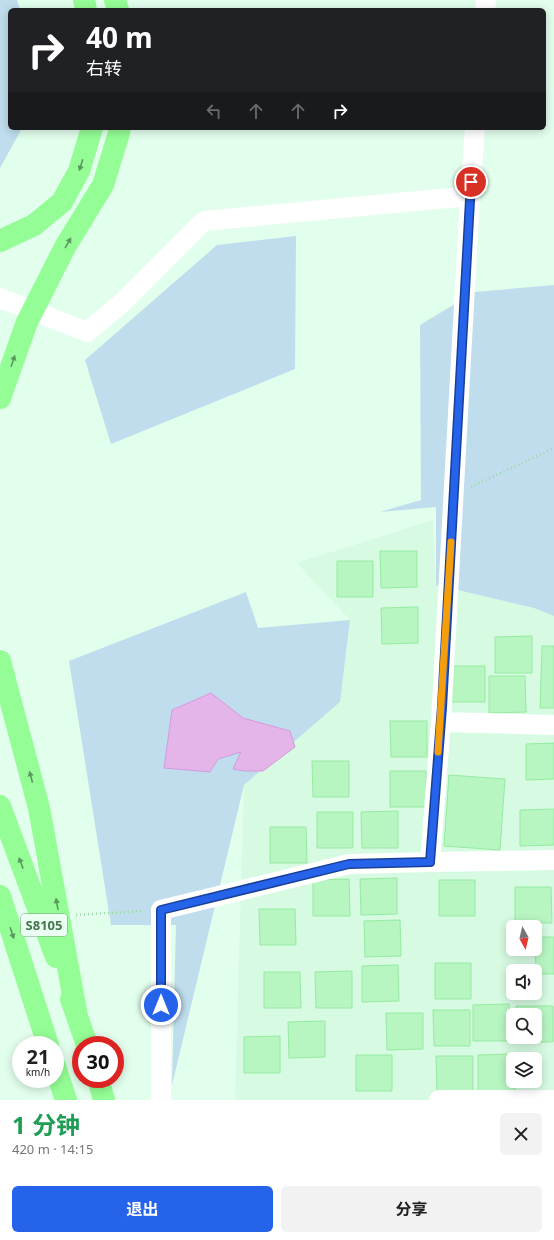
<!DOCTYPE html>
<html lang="zh">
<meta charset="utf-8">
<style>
body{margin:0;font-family:"Noto Sans","Noto Sans SC",sans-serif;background:#f2f2f2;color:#202124;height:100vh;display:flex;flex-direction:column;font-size:15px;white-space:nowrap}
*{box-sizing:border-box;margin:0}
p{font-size:13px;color:#757577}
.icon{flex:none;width:22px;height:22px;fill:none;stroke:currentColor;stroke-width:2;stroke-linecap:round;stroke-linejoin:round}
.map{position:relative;height:1100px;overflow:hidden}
.drawer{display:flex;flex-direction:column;background:#fff;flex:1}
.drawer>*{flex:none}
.top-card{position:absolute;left:8px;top:8px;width:538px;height:122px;border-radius:6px;box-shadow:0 2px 10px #0003;background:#202124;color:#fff;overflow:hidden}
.needle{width:26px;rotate:172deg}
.controls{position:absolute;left:506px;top:920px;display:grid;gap:8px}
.controls a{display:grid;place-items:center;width:36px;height:36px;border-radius:6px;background:#fff;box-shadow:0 2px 10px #0003;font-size:20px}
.speed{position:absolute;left:12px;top:1036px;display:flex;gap:8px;font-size:20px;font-weight:700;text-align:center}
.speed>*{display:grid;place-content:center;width:52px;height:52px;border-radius:50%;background:#fff;box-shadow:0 2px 10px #0003;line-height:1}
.speed small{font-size:10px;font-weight:400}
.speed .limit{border:6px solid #d22;background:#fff;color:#111}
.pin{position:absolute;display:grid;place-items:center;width:34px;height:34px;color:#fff;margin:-17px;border:2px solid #fff;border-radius:50%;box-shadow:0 1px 4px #0007}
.me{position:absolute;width:44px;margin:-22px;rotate:0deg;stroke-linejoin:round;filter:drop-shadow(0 0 3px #0008)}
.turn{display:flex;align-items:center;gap:14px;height:84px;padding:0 12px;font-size:18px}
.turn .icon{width:52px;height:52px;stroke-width:2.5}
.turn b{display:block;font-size:28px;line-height:34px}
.lanes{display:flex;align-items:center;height:38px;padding:0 12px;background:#0003;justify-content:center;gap:20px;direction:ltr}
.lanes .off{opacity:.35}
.round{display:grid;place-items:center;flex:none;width:42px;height:42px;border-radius:6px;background:#f2f2f2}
.summary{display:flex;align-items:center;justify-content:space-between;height:68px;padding:0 12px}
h1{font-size:24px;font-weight:700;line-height:30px;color:#1e9e55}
.primary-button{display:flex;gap:8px;margin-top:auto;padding:8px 12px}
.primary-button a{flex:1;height:46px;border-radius:6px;background:#2563eb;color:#fff;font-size:16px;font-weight:700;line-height:46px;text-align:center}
.primary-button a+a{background:#f2f2f2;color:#202124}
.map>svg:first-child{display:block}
</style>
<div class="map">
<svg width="554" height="1100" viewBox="0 0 554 1100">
<rect width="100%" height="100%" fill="#e2feec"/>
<path fill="#d6fbe2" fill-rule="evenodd" d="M 433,520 L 436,585 L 534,608 L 554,616 L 554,1100 L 235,1100 L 244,785 L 340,702 L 350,620 L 297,563 ZM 513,927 L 535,927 L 535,949 L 513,949 ZM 513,971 L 535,971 L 535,993 L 513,993 ZM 513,1015 L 535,1015 L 535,1037 L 513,1037 ZM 513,1059 L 535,1059 L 535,1081 L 513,1081 Z"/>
<path fill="#bfdded" d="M 0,0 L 17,0 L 20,10 L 10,10 L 10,128 L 22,128 L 0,168 Z
M 296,236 L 295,369 L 111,444 L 85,360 L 217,245 Z
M 554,285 L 554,616 L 534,608 L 436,585 L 436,507 L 380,512 L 421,500 L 420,325 L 475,292 Z
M 246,592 L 258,628 L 350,620 L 340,702 L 244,785 L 172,1085 L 176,925 L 111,925 L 69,661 Z"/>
<path fill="#e4b5e9" stroke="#d69adc" d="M 211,693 L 243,718 L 290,731 L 295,747 L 263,771 L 245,771 L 233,769 L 241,752 L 218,759 L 210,772 L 164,768 L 172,710 Z"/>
<path fill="#b7f6c1" stroke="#96eaa1" d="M 380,551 L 417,551 L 417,587 L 381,588 Z
M 337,561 L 373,561 L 373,597 L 337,597 Z
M 418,607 L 418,643 L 382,644 L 381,608 Z
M 532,636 L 532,673 L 495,673 L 495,637 Z
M 542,646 L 554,646 L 554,708 L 540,708 Z
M 448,666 L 485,666 L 485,702 L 449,702 Z
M 489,676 L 525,676 L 526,712 L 489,713 Z
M 390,721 L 427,721 L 427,757 L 391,757 Z
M 554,743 L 554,779 L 526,780 L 526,744 Z
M 312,761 L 349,761 L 349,797 L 313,797 Z
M 390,771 L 426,771 L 427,807 L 390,807 Z
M 449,775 L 505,779 L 500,850 L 444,846 Z
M 554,809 L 554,845 L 520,846 L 520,810 Z
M 398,811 L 398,848 L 362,848 L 361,812 Z
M 317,812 L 353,812 L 353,848 L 317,848 Z
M 270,827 L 306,827 L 307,863 L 270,863 Z
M 397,878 L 397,914 L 361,915 L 360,879 Z
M 349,879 L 350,916 L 313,916 L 313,880 Z
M 439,880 L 475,880 L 475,916 L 439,916 Z
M 515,887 L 551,887 L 552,923 L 515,923 Z
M 259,909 L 295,909 L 296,945 L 260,945 Z
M 400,920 L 401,956 L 365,957 L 364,921 Z
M 535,937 L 554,937 L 554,974 L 536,974 Z
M 435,963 L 471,963 L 471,999 L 435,999 Z
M 398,965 L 399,1001 L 362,1002 L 362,966 Z
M 352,971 L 352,1008 L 316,1008 L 315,972 Z
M 264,972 L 300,972 L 301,1008 L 264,1008 Z
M 509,1004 L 510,1041 L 473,1041 L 473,1005 Z
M 516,1006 L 553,1006 L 553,1042 L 517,1042 L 517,1037 L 535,1037 L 535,1015 L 517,1015 Z
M 433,1010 L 470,1010 L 470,1046 L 434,1046 Z
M 386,1013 L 423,1013 L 423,1049 L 387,1050 Z
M 325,1021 L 325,1057 L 289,1058 L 288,1022 Z
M 280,1036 L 280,1073 L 244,1073 L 244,1037 Z
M 514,1054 L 513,1081 L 515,1081 L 515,1091 L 478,1091 L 478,1055 Z
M 356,1055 L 392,1055 L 392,1091 L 356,1091 Z
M 436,1056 L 473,1056 L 473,1092 L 437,1092 Z"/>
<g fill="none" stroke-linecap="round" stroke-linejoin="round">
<path stroke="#9adba3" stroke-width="2.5" stroke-dasharray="1 3" stroke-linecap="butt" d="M 471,487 L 554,448
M 76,915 L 143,911"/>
<path stroke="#fff" stroke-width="20" d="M 485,10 L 486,0
M 0,298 L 87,332 L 123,302 L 204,221 L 470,196
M 441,722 L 554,725
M 430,862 L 441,722 L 470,196 L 475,128
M 161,1100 L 161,910 L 349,864 L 430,862 L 554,860
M 439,1100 L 554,1100"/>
<path stroke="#94fd95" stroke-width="22" d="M 84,0 L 86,10
M 115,0 L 118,10
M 0,241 L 34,225 L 62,202 L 79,171 L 92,128
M 0,398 L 27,322 L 65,247 L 103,185 L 119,133 L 120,128
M 0,661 L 39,808 L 76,1011
M 0,806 L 56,957
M 0,896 L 48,1045
M 71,999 L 87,1045
M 55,1066 L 66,1100
M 98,1079 L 104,1100"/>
</g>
<defs><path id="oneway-solid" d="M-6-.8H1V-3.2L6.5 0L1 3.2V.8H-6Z"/></defs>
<g fill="#5a995e">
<use href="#oneway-solid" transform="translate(81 165) rotate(107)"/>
<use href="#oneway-solid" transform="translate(68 243) rotate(-60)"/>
<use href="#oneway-solid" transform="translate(13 361) rotate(-71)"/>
<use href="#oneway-solid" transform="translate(31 777) rotate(-105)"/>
<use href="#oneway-solid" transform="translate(21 863) rotate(-110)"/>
<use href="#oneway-solid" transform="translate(57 904) rotate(-100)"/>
<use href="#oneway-solid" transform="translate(12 933) rotate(72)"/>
</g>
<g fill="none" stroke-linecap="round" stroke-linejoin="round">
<defs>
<path id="route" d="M 161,1005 L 161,910 L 349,864 L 430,862 L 442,707 L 471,182"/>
</defs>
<use href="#route" stroke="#184099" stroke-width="10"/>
<use href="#route" stroke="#2563eb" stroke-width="7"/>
<path stroke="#f59e0b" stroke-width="7" d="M 438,752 L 451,542"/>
</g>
<g text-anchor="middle" stroke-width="3" stroke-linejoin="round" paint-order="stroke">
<rect fill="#eafff2" stroke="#77a07e" stroke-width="1" x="21" y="914" width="46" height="22" rx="3"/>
<g font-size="13" font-weight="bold" fill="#46784c">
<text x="44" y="930">S8105</text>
</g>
</g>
</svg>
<div class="controls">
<a><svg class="needle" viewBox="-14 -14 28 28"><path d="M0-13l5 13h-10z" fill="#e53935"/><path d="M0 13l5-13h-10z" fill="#757577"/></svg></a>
<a><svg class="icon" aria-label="sound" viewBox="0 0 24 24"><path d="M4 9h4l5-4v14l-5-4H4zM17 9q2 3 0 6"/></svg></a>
<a><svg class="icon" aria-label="search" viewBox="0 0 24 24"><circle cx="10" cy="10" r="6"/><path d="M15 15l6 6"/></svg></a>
<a><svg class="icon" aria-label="layers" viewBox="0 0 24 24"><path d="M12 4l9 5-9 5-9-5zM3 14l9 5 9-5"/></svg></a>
</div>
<div class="speed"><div>21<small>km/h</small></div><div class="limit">30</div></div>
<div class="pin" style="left:471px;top:182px;background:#d93025"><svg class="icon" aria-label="arrive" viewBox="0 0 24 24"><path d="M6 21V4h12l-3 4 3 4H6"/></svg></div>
<svg class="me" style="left:161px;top:1005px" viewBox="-20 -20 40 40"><circle r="17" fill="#2563eb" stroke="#fff" stroke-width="3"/><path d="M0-11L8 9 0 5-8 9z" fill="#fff"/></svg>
<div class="top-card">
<div class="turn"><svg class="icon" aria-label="right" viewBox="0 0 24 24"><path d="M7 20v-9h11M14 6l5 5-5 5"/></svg><div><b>40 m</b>右转</div></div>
<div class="lanes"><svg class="icon off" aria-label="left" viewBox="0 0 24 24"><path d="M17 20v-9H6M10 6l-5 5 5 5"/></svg><svg class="icon off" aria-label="ahead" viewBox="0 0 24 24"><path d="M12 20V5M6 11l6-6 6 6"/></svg><svg class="icon off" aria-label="ahead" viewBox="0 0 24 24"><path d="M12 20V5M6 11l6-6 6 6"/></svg><svg class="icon" aria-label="right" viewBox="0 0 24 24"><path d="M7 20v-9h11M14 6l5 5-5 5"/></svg></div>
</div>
</div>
<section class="drawer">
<div class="summary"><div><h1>1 分钟</h1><p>420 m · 14:15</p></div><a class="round"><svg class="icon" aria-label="close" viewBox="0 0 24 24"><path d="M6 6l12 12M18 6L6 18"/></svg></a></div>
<div class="primary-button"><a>退出</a><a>分享</a></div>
</section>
